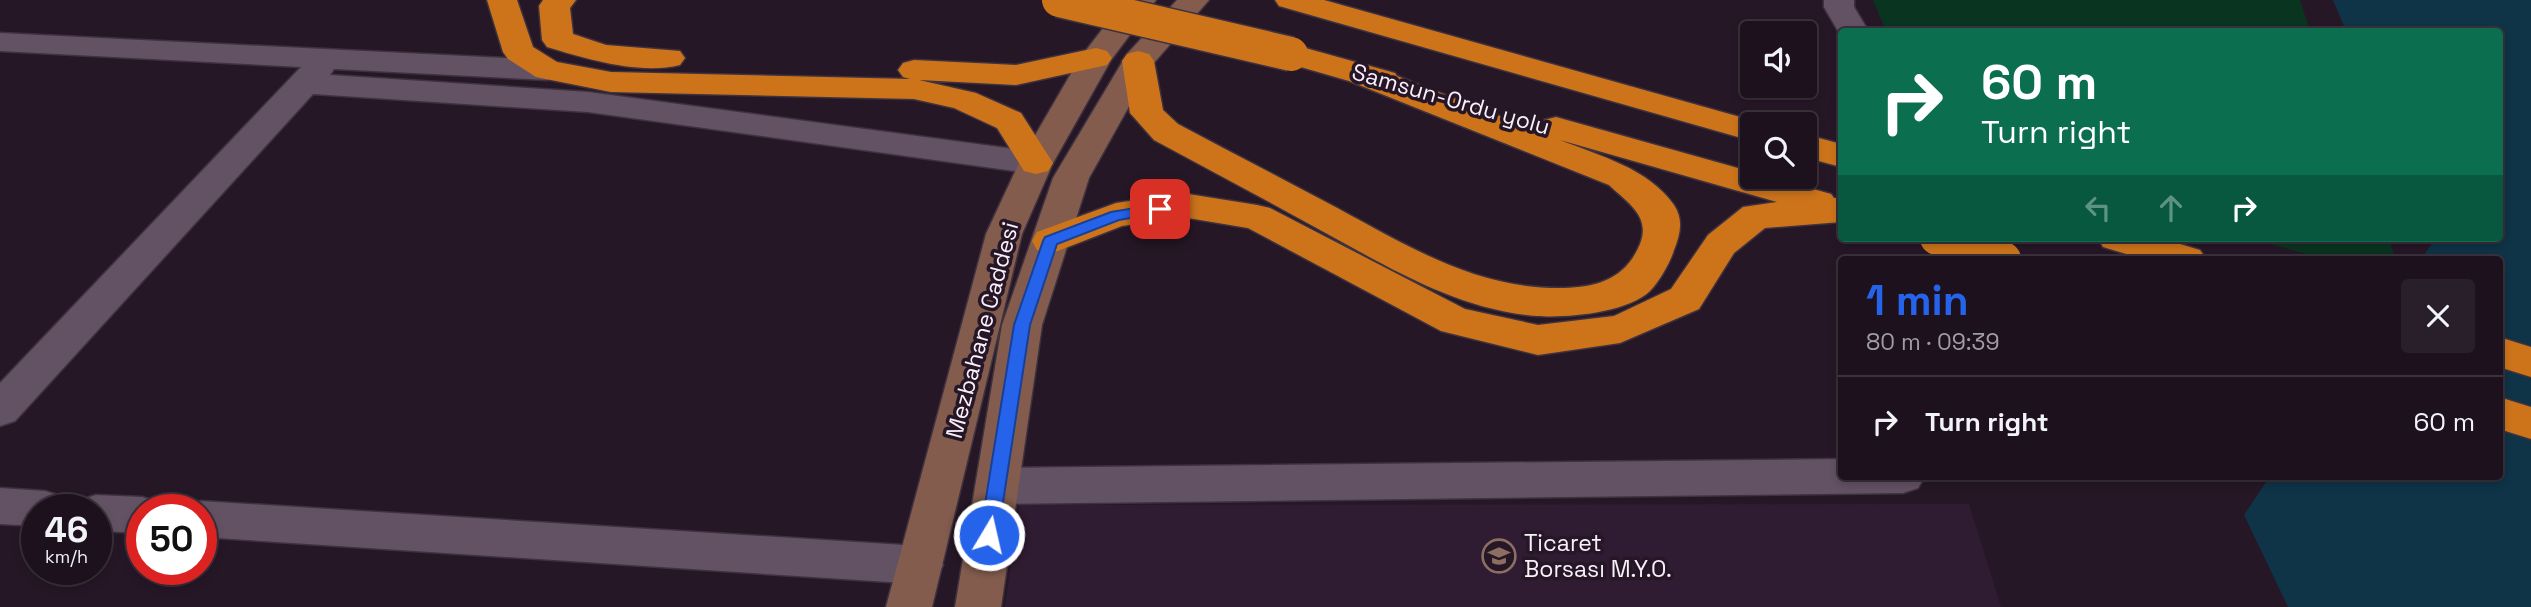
<!DOCTYPE html>
<meta charset="utf-8">
<style>
body{margin:0;font-family:"Space Grotesk",sans-serif;background:#291f2a;color:#f1f3f6;height:100vh;display:flex;flex-direction:column;font-size:26px;white-space:nowrap}
*{box-sizing:border-box;margin:0}
p{font-size:23px;color:#a09da4}
.icon{flex:none;width:38px;height:38px;fill:none;stroke:currentColor;stroke-width:2;stroke-linecap:round;stroke-linejoin:round}
.map{position:relative;flex:1;overflow:hidden}
.sheet{position:absolute;left:1838px;top:256px;width:665px;height:224px;display:flex;flex-direction:column;background:#1c111d;border-radius:7px;box-shadow:0 4px 10px #0003,0 0 0 2px #3a313b}
.sheet>*{flex:none}
.top-card{position:absolute;left:1838px;top:28px;width:665px;height:214px;border-radius:7px;box-shadow:0 4px 10px #0003,0 0 0 2px #3a313b;background:#0b6e4f;color:#fff;overflow:hidden}
.buttons{position:absolute;left:1740px;top:21px;display:grid;gap:14px}
.buttons a{display:grid;place-items:center;width:77px;height:77px;border-radius:7px;background:#1c111d;box-shadow:0 4px 10px #0003,0 0 0 2px #3a313b;font-size:35px}
.speed{position:absolute;left:21px;top:494px;display:flex;gap:14px;font-size:35px;font-weight:700;text-align:center}
.speed>*{display:grid;place-content:center;width:91px;height:91px;border-radius:50%;background:#1c111d;box-shadow:0 4px 10px #0003,0 0 0 2px #3a313b;line-height:1}
.speed small{font-size:18px;font-weight:400}
.speed .limit{border:10px solid #d22;background:#fff;color:#111}
.pin{position:absolute;display:grid;place-items:center;width:60px;height:60px;color:#fff;margin:-30px;border-radius:14px;box-shadow:0 4px 10px #0006}
.me{position:absolute;width:77px;margin:-38px;rotate:9deg;stroke-linejoin:round;filter:drop-shadow(0 0 5px #0008)}
.turn{display:flex;align-items:center;gap:24px;height:147px;padding:0 28px;font-size:32px}
.turn .icon{width:91px;height:91px;stroke-width:2.5}
.turn b{display:block;font-size:49px;line-height:60px}
.lanes{display:flex;align-items:center;height:66px;padding:0 28px;background:#0003;justify-content:center;gap:35px;direction:ltr}
.lanes .off{opacity:.35}
.round{display:grid;place-items:center;flex:none;width:74px;height:74px;border-radius:7px;background:#291f2a}
.summary{display:flex;align-items:center;justify-content:space-between;height:119px;padding:0 28px}
h1{font-size:42px;font-weight:600;line-height:52px;color:#2563eb}
ul{padding:0;list-style:none}
li{display:flex;align-items:center;gap:21px;height:91px;padding:0 28px;border-top:2px solid #3a313b}
li div{flex:1}
li b{display:block;font-size:26px}
li em{font-style:normal}
.map>svg:first-child{display:block}
</style>
<div class="map">
<svg width="2531" height="607" viewBox="0 0 2531 607">
<rect width="100%" height="100%" fill="#261727"/>
<path fill="#301c32" d="M 1969,504 L 2001,607 L 1005,607 L 1019,505 Z"/>
<path fill="#093520" d="M 1873,0 L 2300,0 L 2310,31 L 1886,31 Z
M 2249,238 L 2388,238 L 2396,259 L 2324,259 Z"/>
<path fill="#0f3347" d="M 2333,0 L 2531,0 L 2531,607 L 2288,607 L 2244,515 L 2270,476 L 2499,476 L 2499,259 L 2421,259 L 2434,241 L 2432,238 L 2499,238 L 2499,32 L 2346,31 Z"/>
<g fill="none" stroke-linecap="round" stroke-linejoin="round">
<defs>
<path id="street" d="M 1824,0 L 1854,0 L 1854,7 L 1869,32 L 1841,32 L 1841,36 L 1824,7 Z
M 0,33 L 547,60 L 558,63 L 563,70 L 558,77 L 547,80 L 334,69 L 330,75 L 588,92 L 1036,152 L 1048,155 L 1053,163 L 1048,171 L 1036,174 L 588,112 L 313,94 L 15,421 L 0,426 L 0,383 L 301,67 L 0,51 Z
M 1841,459 L 1841,476 L 1925,476 L 1918,488 L 1903,493 L 997,504 L 982,498 L 975,486 L 982,474 L 997,468 Z
M 0,488 L 45,491 L 61,496 L 67,509 L 37,509 L 37,526 L 0,524 Z
M 96,495 L 142,497 L 158,502 L 161,509 L 142,509 L 142,533 L 96,531 L 96,509 L 76,509 L 80,500 Z
M 201,501 L 920,546 L 936,551 L 943,565 L 936,579 L 920,584 L 201,537 L 201,509 L 184,509 L 185,506 Z"/>
<path id="secondary" d="M 1125,0 L 1156,0 L 1111,60 L 1053,163 L 1022,234 L 932,607 L 886,607 L 986,234 L 1019,163 L 1080,58 Z
M 1177,0 L 1209,0 L 1152,65 L 1089,178 L 1042,325 L 1001,607 L 955,607 L 1002,325 L 1053,178 L 1127,54 Z"/>
<path id="highway" d="M 487,0 L 517,0 L 533,47 L 557,62 L 611,72 L 910,79 L 903,77 L 898,70 L 903,63 L 914,60 L 1016,65 L 1096,48 L 1107,51 L 1112,58 L 1107,65 L 1016,85 L 919,80 L 976,93 L 1021,113 L 1053,163 L 1048,171 L 1036,174 L 1024,171 L 997,128 L 954,108 L 914,99 L 611,92 L 536,77 L 508,59 L 503,52 Z
M 543,0 L 576,0 L 570,8 L 573,34 L 606,45 L 680,51 L 685,58 L 680,65 C 639,75 587,59 547,47 L 542,40 L 539,6 Z
M 1275,0 L 1324,0 L 1765,124 L 1752,124 L 1752,141 L 1279,6 Z
M 1291,44 L 1395,73 L 1397,76 L 1543,133 L 1539,128 L 1544,120 L 1556,117 L 1752,172 L 1752,177 L 1770,177 L 1831,194 L 1834,198 L 1841,198 L 1841,222 L 1765,228 L 1734,253 L 1699,309 L 1620,343 L 1538,355 L 1441,331 L 1248,228 L 1182,217 L 1122,226 L 1050,254 L 1037,250 L 1032,241 L 1037,232 L 1116,203 L 1182,193 L 1257,205 L 1270,208 L 1465,309 L 1538,325 L 1614,316 L 1671,289 L 1708,235 L 1743,207 L 1777,202 L 1560,140 C 1600,156 1648,168 1674,205 C 1684,220 1680,235 1674,250 C 1670,263 1659,282 1650,291 C 1627,313 1567,318 1537,316 C 1458,310 1390,268 1322,231 C 1266,200 1210,170 1154,140 L 1130,113 L 1122,61 L 1127,54 L 1138,51 L 1149,54 L 1154,61 L 1163,110 L 1178,124 C 1227,150 1275,175 1324,201 C 1402,242 1473,290 1564,288 C 1599,287 1626,278 1640,244 C 1651,216 1628,203 1609,185 L 1349,81 L 1280,61 L 1275,54 L 1280,47 Z
M 1804,134 L 1841,144 L 1841,167 L 1804,157 Z
M 2098,238 L 2160,238 L 2200,250 L 2206,259 L 2143,259 L 2103,247 Z
M 2499,337 L 2531,347 L 2531,377 L 2499,367 Z
M 2499,397 L 2531,407 L 2531,439 L 2499,429 Z"/>
</defs>
<use href="#street" stroke="#3e323f" stroke-width="3"/>
<use href="#secondary" stroke="#3e323f" stroke-width="3"/>
<use href="#highway" stroke="#3e323f" stroke-width="3"/>
<use href="#street" fill="#635164" fill-rule="evenodd"/>
<use href="#secondary" fill="#835c4e" fill-rule="evenodd"/>
<use href="#highway" fill="#cd741b" fill-rule="evenodd"/>
<defs>
<path id="highway-bridge" d="M 1059,0 L 1291,54
M 1937,238 L 2004,259"/>
</defs>
<use href="#highway-bridge" stroke="#3e323f" stroke-width="37" stroke-linecap="butt"/>
<use href="#highway-bridge" stroke="#cd741b" stroke-width="34"/>
</g>
<path fill="#2563eb" stroke="#184099" stroke-width="2" d="M 1160,204 L 1165,205 L 1168,209 L 1165,212 L 1119,220 L 1057,244 L 1030,325 L 998,535 L 996,540 L 989,542 L 983,540 L 980,535 L 1014,325 L 1043,241 L 1045,237 L 1111,212 Z"/>
<defs>
<symbol id="school-ring" viewBox="-11 -11 22 22"><circle r="9.5" fill="#261727" stroke="#8d6e63" stroke-width="1.5"/><path d="M0-5L7-2L0 1L-7-2ZM-4 1L0 2.5L4 1V4Q0 6-4 4Z" fill="#8d6e63"/></symbol>
</defs>
<g fill-rule="evenodd">
<use href="#school-ring" x="1480" y="537" width="38" height="38"/>
</g>
<g text-anchor="middle" stroke-width="7" stroke-linejoin="round" paint-order="stroke">
<g font-size="23" fill="#faeffb" stroke="#261727">
<text transform="translate(1451 99) rotate(16)" y="8">Samsun-Ordu yolu</text>
<text transform="translate(982 330) rotate(-75)" y="8">Mezbahane Caddesi</text>
</g>
<g font-size="23" fill="#faeffb" stroke="#261727" text-anchor="start">
<text x="1524" y="551">Ticaret<tspan x="1524" dy="26">Borsası M.Y.O.</tspan></text>
</g>
</g>
</svg>
<div class="buttons">
<a><svg class="icon" aria-label="sound" viewBox="0 0 24 24"><path d="M4 9h4l5-4v14l-5-4H4zM17 9q2 3 0 6"/></svg></a>
<a><svg class="icon" aria-label="search" viewBox="0 0 24 24"><circle cx="10" cy="10" r="6"/><path d="M15 15l6 6"/></svg></a>
</div>
<div class="speed"><div>46<small>km/h</small></div><div class="limit">50</div></div>
<div class="pin" style="left:1160px;top:209px;background:#d93025"><svg class="icon" aria-label="arrive" viewBox="0 0 24 24"><path d="M6 21V4h12l-3 4 3 4H6"/></svg></div>
<svg class="me" style="left:989px;top:535px" viewBox="-20 -20 40 40"><circle r="17" fill="#2563eb" stroke="#fff" stroke-width="3"/><path d="M0-11L8 9 0 5-8 9z" fill="#fff"/></svg>
<div class="top-card">
<div class="turn"><svg class="icon" aria-label="right" viewBox="0 0 24 24"><path d="M7 20v-9h11M14 6l5 5-5 5"/></svg><div><b>60 m</b>Turn right</div></div>
<div class="lanes"><svg class="icon off" aria-label="left" viewBox="0 0 24 24"><path d="M17 20v-9H6M10 6l-5 5 5 5"/></svg><svg class="icon off" aria-label="ahead" viewBox="0 0 24 24"><path d="M12 20V5M6 11l6-6 6 6"/></svg><svg class="icon" aria-label="right" viewBox="0 0 24 24"><path d="M7 20v-9h11M14 6l5 5-5 5"/></svg></div>
</div>
<section class="sheet">
<div class="summary"><div><h1>1 min</h1><p>80 m · 09:39</p></div><a class="round"><svg class="icon" aria-label="close" viewBox="0 0 24 24"><path d="M6 6l12 12M18 6L6 18"/></svg></a></div>
<ul>
<li><svg class="icon" aria-label="right" viewBox="0 0 24 24"><path d="M7 20v-9h11M14 6l5 5-5 5"/></svg><div><b>Turn right</b></div><em>60 m</em></li>
</ul>
</section>
</div>
